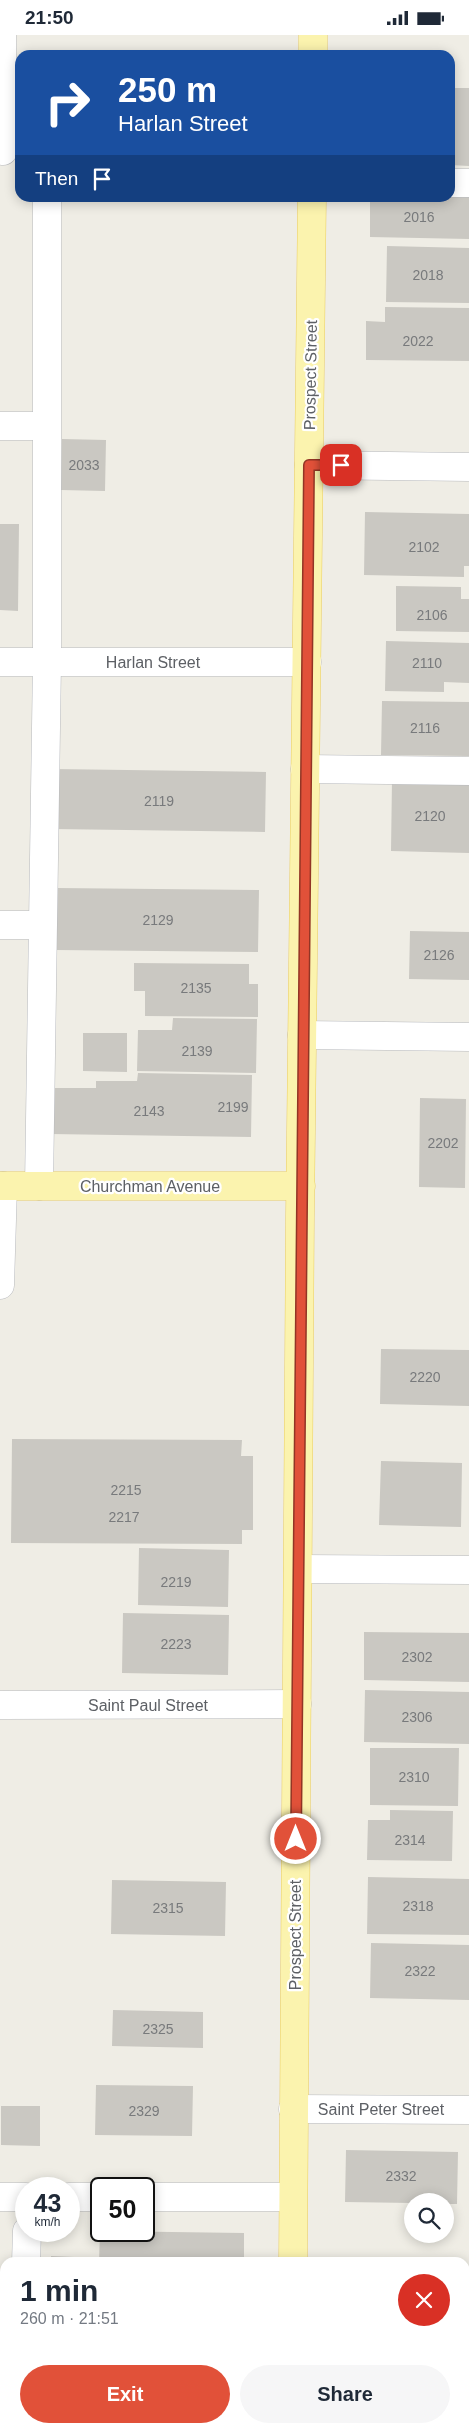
<!DOCTYPE html>
<meta charset="utf-8">
<style>
body{margin:0;font-family:Arial,sans-serif;background:#f6f6f7;color:#1f2937;height:100vh;display:flex;flex-direction:column;font-size:19px;white-space:nowrap}
*{box-sizing:border-box;margin:0}
p{font-size:16px;color:#747a83}
.icon{flex:none;width:28px;height:28px;fill:none;stroke:currentColor;stroke-width:2;stroke-linecap:round;stroke-linejoin:round}
.map{position:relative;flex:1;overflow:hidden}
.details{position:absolute;left:0px;top:2222px;width:470px;height:176px;display:flex;flex-direction:column;background:#fff;border-radius:15px 15px 0 0;box-shadow:0 2px 12px #0003}
.details>*{flex:none}
.banner{position:absolute;left:15px;top:15px;width:440px;height:152px;border-radius:15px;box-shadow:0 2px 12px #0003;background:#1a4fa0;color:#fff;overflow:hidden}
.tools{position:absolute;left:404px;top:2158px;display:grid;gap:10px}
.tools a{display:grid;place-items:center;width:50px;height:50px;border-radius:50%;background:#fff;box-shadow:0 2px 12px #0003;font-size:25px}
.speed{position:absolute;left:15px;top:2142px;display:flex;gap:10px;font-size:25px;font-weight:700;text-align:center}
.speed>*{display:grid;place-content:center;width:65px;height:65px;border-radius:50%;background:#fff;box-shadow:0 2px 12px #0003;line-height:1}
.speed small{font-size:12px;font-weight:400}
.speed .limit{border:2px solid #111;border-radius:8px;background:#fff;color:#111}
.pin{position:absolute;display:grid;place-items:center;width:42px;height:42px;color:#fff;margin:-21px;border-radius:10px;box-shadow:0 2px 8px #0006}
.me{position:absolute;width:55px;margin:-28px;rotate:0deg;stroke-linejoin:round;filter:drop-shadow(0 0 4px #0008)}
.turn{display:flex;align-items:center;gap:18px;height:105px;padding:0 20px;font-size:22px}
.turn .icon{width:65px;height:65px;stroke-width:2.5}
.turn b{display:block;font-size:35px;line-height:42px}
.then{display:flex;align-items:center;height:48px;padding:0 20px;background:#0003;gap:10px;font-size:19px}
.round{display:grid;place-items:center;flex:none;width:52px;height:52px;border-radius:26px;background:#f6f6f7}
.headline{display:flex;align-items:center;justify-content:space-between;height:85px;padding:0 20px}
h1{font-size:30px;font-weight:800;line-height:38px}
.button{display:flex;gap:10px;margin-top:auto;padding:10px 20px}
.button a{flex:1;height:58px;border-radius:30px;background:#e15139;color:#fff;font-size:20px;font-weight:800;line-height:58px;text-align:center}
.button a+a{background:#f6f6f7;color:#1f2937}
.status{display:flex;justify-content:space-between;align-items:center;height:35px;padding:0 25px;background:#fff;direction:ltr}
.status svg{height:14px;fill:currentColor}
.map>svg:first-child{display:block}
</style>
<div class="status"><b>21:50</b><svg viewBox="0 0 49 12"><path d="M0 12V9h3v3zM5 12V6h3v6zM10 12V3h3v9zM15 12V0h3v12zM26 1h20v11H26zM47 4h2v5h-2z"/></svg></div>
<div class="map">
<svg width="469" height="2398" viewBox="0 0 469 2398">
<rect width="100%" height="100%" fill="#efede5"/>
<path fill="#cac8c2" d="M 450,53 L 469,53 L 469,131 L 450,130 Z
M 450,152 L 469,153 L 469,204 L 370,202 L 370,162 L 450,162 Z
M 387,211 L 469,213 L 469,268 L 386,267 Z
M 385,272 L 469,273 L 469,326 L 366,325 L 366,286 L 385,287 Z
M 62,404 L 106,405 L 105,456 L 61,455 Z
M 365,477 L 469,479 L 469,531 L 464,531 L 464,542 L 364,540 Z
M 0,489 L 19,489 L 18,576 L 0,575 Z
M 396,551 L 461,552 L 461,564 L 469,564 L 469,597 L 396,596 Z
M 386,606 L 469,608 L 469,648 L 444,647 L 444,657 L 385,656 Z
M 382,666 L 469,667 L 469,721 L 381,720 Z
M 53,734 L 266,737 L 265,797 L 52,794 Z
M 392,745 L 469,747 L 469,818 L 391,816 Z
M 57,853 L 259,855 L 258,917 L 56,915 Z
M 410,896 L 469,897 L 469,945 L 409,944 Z
M 134,928 L 249,929 L 249,949 L 258,949 L 258,982 L 145,981 L 145,956 L 134,956 Z
M 173,983 L 257,984 L 256,1038 L 137,1036 L 138,995 L 172,995 Z
M 83,998 L 127,998 L 127,1037 L 83,1036 Z
M 138,1038 L 252,1040 L 251,1102 L 50,1099 L 51,1053 L 96,1053 L 96,1046 L 137,1046 Z
M 420,1063 L 466,1064 L 465,1153 L 419,1152 Z
M 381,1314 L 469,1315 L 469,1371 L 380,1369 Z
M 12,1404 L 242,1405 L 241,1421 L 253,1421 L 253,1495 L 242,1495 L 242,1509 L 11,1508 Z
M 381,1426 L 462,1428 L 461,1492 L 379,1490 Z
M 139,1513 L 229,1515 L 228,1572 L 138,1570 Z
M 123,1578 L 229,1580 L 228,1640 L 122,1638 Z
M 364,1597 L 469,1598 L 469,1647 L 364,1645 Z
M 365,1655 L 469,1657 L 469,1709 L 364,1707 Z
M 370,1713 L 459,1713 L 458,1771 L 370,1770 Z
M 390,1775 L 453,1776 L 452,1826 L 367,1825 L 368,1785 L 390,1785 Z
M 368,1842 L 469,1844 L 469,1900 L 367,1899 Z
M 112,1845 L 226,1847 L 225,1901 L 111,1899 Z
M 371,1908 L 469,1910 L 469,1965 L 370,1963 Z
M 113,1975 L 203,1977 L 203,2013 L 112,2011 Z
M 96,2050 L 193,2051 L 192,2101 L 95,2100 Z
M 1,2071 L 40,2071 L 40,2111 L 1,2110 Z
M 346,2115 L 458,2117 L 457,2169 L 445,2169 L 445,2166 L 412,2166 L 412,2168 L 345,2167 Z
M 100,2196 L 244,2198 L 244,2228 L 99,2228 Z
M 51,2221 L 74,2222 L 74,2228 L 51,2228 Z
M 128,2394 L 219,2394 L 219,2398 L 128,2398 Z"/>
<g fill="none" stroke-linecap="round" stroke-linejoin="round">
<defs>
<path id="minor" d="M 2,0 L 3,116
M 450,148 L 469,148
M 0,391 L 47,391
M 309,430 L 469,432
M 0,627 L 307,627
M 305,734 L 469,736
M 0,890 L 43,890
M 302,1000 L 469,1002
M 39,1151 L 47,627 L 47,162
M 0,1250 L 3,1151
M 298,1534 L 469,1535
M 0,1670 L 297,1669
M 293,2074 L 469,2075
M 0,2162 L 26,2162
M 69,2162 L 101,2162
M 144,2162 L 293,2162
M 26,2228 L 27,2196
M 24,2398 L 24,2394"/>
<path id="major" d="M 313,20 L 313,0
M 0,1151 L 301,1151
M 293,2228 L 300,1181 L 312,162
M 292,2398 L 292,2394"/>
</defs>
<use href="#minor" stroke="#b8babe" stroke-width="29"/>
<use href="#major" stroke="#eacd63" stroke-width="29"/>
<use href="#minor" stroke="#fff" stroke-width="28"/>
<use href="#major" stroke="#fbf3ae" stroke-width="28"/>
</g>
<g fill="none" stroke-linecap="round" stroke-linejoin="round">
<defs>
<path id="route" d="M 296,1804 L 309,430 L 341,430"/>
</defs>
<use href="#route" stroke="#923525" stroke-width="12"/>
<use href="#route" stroke="#e15139" stroke-width="9"/>
</g>
<g text-anchor="middle" stroke-width="4.5" stroke-linejoin="round" paint-order="stroke">
<g font-size="14" fill="#787a7c">
<text x="419" y="187">2016</text>
<text x="428" y="245">2018</text>
<text x="418" y="311">2022</text>
<text x="84" y="435">2033</text>
<text x="424" y="517">2102</text>
<text x="432" y="585">2106</text>
<text x="427" y="633">2110</text>
<text x="425" y="698">2116</text>
<text x="159" y="771">2119</text>
<text x="430" y="786">2120</text>
<text x="158" y="890">2129</text>
<text x="439" y="925">2126</text>
<text x="196" y="958">2135</text>
<text x="197" y="1021">2139</text>
<text x="233" y="1077">2199</text>
<text x="149" y="1081">2143</text>
<text x="443" y="1113">2202</text>
<text x="425" y="1347">2220</text>
<text x="126" y="1460">2215</text>
<text x="124" y="1487">2217</text>
<text x="176" y="1552">2219</text>
<text x="176" y="1614">2223</text>
<text x="417" y="1627">2302</text>
<text x="417" y="1687">2306</text>
<text x="414" y="1747">2310</text>
<text x="410" y="1810">2314</text>
<text x="418" y="1876">2318</text>
<text x="168" y="1878">2315</text>
<text x="420" y="1941">2322</text>
<text x="158" y="1999">2325</text>
<text x="144" y="2081">2329</text>
<text x="401" y="2146">2332</text>
</g>
<g font-size="16" fill="#5d6065" stroke="#fff">
<text transform="translate(310 340) rotate(-89)" y="6">Prospect Street</text>
<text x="153" y="633">Harlan Street</text>
<text x="150" y="1157">Churchman Avenue</text>
<text x="148" y="1676">Saint Paul Street</text>
<text transform="translate(295 1900) rotate(-90)" y="6">Prospect Street</text>
<text x="381" y="2080">Saint Peter Street</text>
</g>
</g>
</svg>
<div class="tools">
<a><svg class="icon" aria-label="search" viewBox="0 0 24 24"><circle cx="10" cy="10" r="6"/><path d="M15 15l6 6"/></svg></a>
</div>
<div class="speed"><div>43<small>km/h</small></div><div class="limit">50</div></div>
<div class="pin" style="left:341px;top:430px;background:#d93025"><svg class="icon" aria-label="arrive" viewBox="0 0 24 24"><path d="M6 21V4h12l-3 4 3 4H6"/></svg></div>
<svg class="me" style="left:296px;top:1804px" viewBox="-20 -20 40 40"><circle r="17" fill="#e15139" stroke="#fff" stroke-width="3"/><path d="M0-11L8 9 0 5-8 9z" fill="#fff"/></svg>
<div class="banner">
<div class="turn"><svg class="icon" aria-label="right" viewBox="0 0 24 24"><path d="M7 20v-9h11M14 6l5 5-5 5"/></svg><div><b>250 m</b>Harlan Street</div></div>
<div class="then">Then<svg class="icon" aria-label="arrive" viewBox="0 0 24 24"><path d="M6 21V4h12l-3 4 3 4H6"/></svg></div>
</div>
<section class="details">
<div class="headline"><div><h1>1 min</h1><p>260 m · 21:51</p></div><a class="round" style="background:#d93025;color:#fff"><svg class="icon" aria-label="close" viewBox="0 0 24 24"><path d="M6 6l12 12M18 6L6 18"/></svg></a></div>
<div class="button"><a>Exit</a><a>Share</a></div>
</section>
</div>
